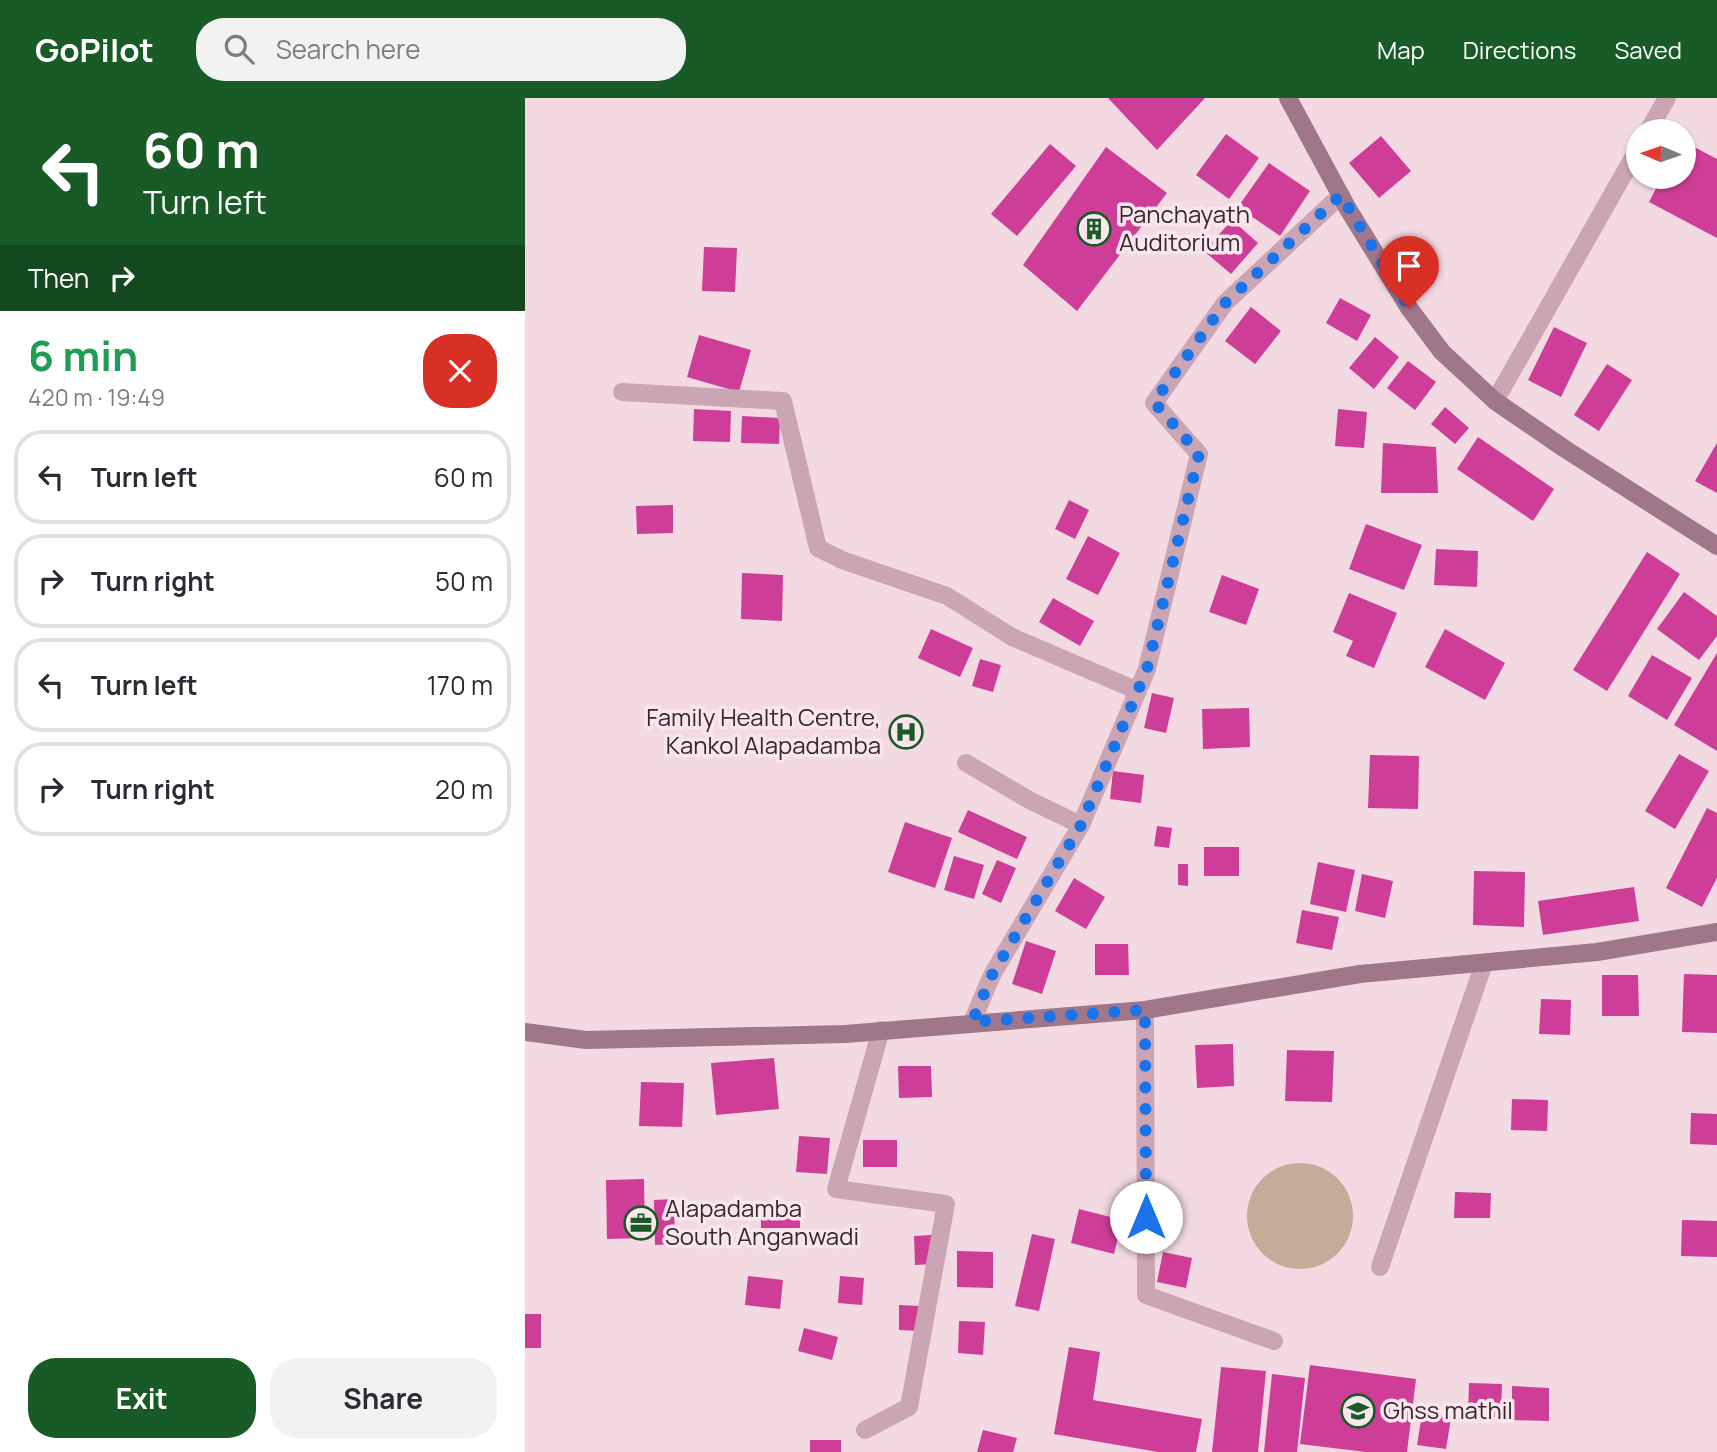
<!DOCTYPE html>
<meta charset="utf-8">
<style>
body{margin:0;font-family:Manrope,sans-serif;background:#f2f2f3;color:#2b2b33;height:100vh;display:flex;flex-direction:column;font-size:26px;white-space:nowrap}
*{box-sizing:border-box;margin:0}
p{font-size:23px;color:#7c7c81}
.icon{flex:none;width:38px;height:38px;fill:none;stroke:currentColor;stroke-width:2;stroke-linecap:round;stroke-linejoin:round}
.map{position:relative;flex:1;overflow:hidden}
.sheet{display:flex;flex-direction:column;background:#fff;width:525px}
.sheet>*{flex:none}
.banner{background:#195b27;color:#fff;overflow:hidden}
.needle{width:46px;rotate:272deg}
.tools{position:absolute;left:1101px;top:21px;display:grid;gap:14px}
.tools a{display:grid;place-items:center;width:70px;height:70px;border-radius:50%;background:#fff;box-shadow:0 2px 5px #0004;font-size:35px}
.pin{position:absolute;display:grid;place-items:center;width:60px;height:60px;color:#fff;margin:-72px -30px;border-radius:50% 50% 50% 0;rotate:-45deg;box-shadow:0 0 7px #0007}
.pin .icon{rotate:45deg}
.me{position:absolute;width:77px;margin:-38px;rotate:0deg;stroke-linejoin:round;filter:drop-shadow(0 0 5px #0008)}
.turn{display:flex;align-items:center;gap:24px;height:147px;padding:0 28px;font-size:32px}
.turn .icon{width:91px;height:91px;stroke-width:2.5}
.turn b{display:block;font-size:49px;line-height:60px}
.then{display:flex;align-items:center;height:66px;padding:0 28px;background:#0003;gap:14px;font-size:26px}
.round{display:grid;place-items:center;flex:none;width:74px;height:74px;border-radius:28px;background:#f2f2f3}
.overview{display:flex;align-items:center;justify-content:space-between;height:119px;padding:0 28px}
h1{font-size:42px;font-weight:700;line-height:52px;color:#1e9e55}
.cta{display:flex;gap:14px;margin-top:auto;padding:14px 28px}
.cta a{flex:1;height:80px;border-radius:28px;background:#195b27;color:#fff;font-size:28px;font-weight:700;line-height:80px;text-align:center}
.cta a+a{background:#f2f2f3;color:#2b2b33}
ul{padding:0;list-style:none}
li{display:flex;align-items:center;gap:21px;height:94px;margin:0 14px 10px;padding:0 14px;border:4px solid #e1e1e2;border-radius:28px}
li div{flex:1}
li b{display:block;font-size:26px}
li em{font-style:normal}
header{display:flex;align-items:center;gap:42px;box-sizing:border-box;height:98px;padding:0 35px;background:#195b27;color:#fff}
header strong{font-size:33px}
nav{display:flex;gap:38px;margin-inline-start:auto;font-size:24px}
.search{width:490px;height:63px;background:#f2f2f3;display:flex;align-items:center;gap:18px;box-sizing:border-box;padding:0 24px;border-radius:28px;color:#7c7c81;font-size:26px}
main{display:flex;flex:1;min-height:0}
.map>svg:first-child{display:block}
</style>
<header>
<strong>GoPilot</strong>
<div class="search"><svg class="icon" aria-label="search" viewBox="0 0 24 24"><circle cx="10" cy="10" r="6"/><path d="M15 15l6 6"/></svg>Search here</div>
<nav><a>Map</a><a>Directions</a><a>Saved</a></nav>
</header>
<main>
<section class="sheet">
<div class="banner">
<div class="turn"><svg class="icon" aria-label="left" viewBox="0 0 24 24"><path d="M17 20v-9H6M10 6l-5 5 5 5"/></svg><div><b>60 m</b>Turn left</div></div>
<div class="then">Then<svg class="icon" aria-label="right" viewBox="0 0 24 24"><path d="M7 20v-9h11M14 6l5 5-5 5"/></svg></div>
</div>
<div class="overview"><div><h1>6 min</h1><p>420 m · 19:49</p></div><a class="round" style="background:#d93025;color:#fff"><svg class="icon" aria-label="close" viewBox="0 0 24 24"><path d="M6 6l12 12M18 6L6 18"/></svg></a></div>
<ul>
<li><svg class="icon" aria-label="left" viewBox="0 0 24 24"><path d="M17 20v-9H6M10 6l-5 5 5 5"/></svg><div><b>Turn left</b></div><em>60 m</em></li>
<li><svg class="icon" aria-label="right" viewBox="0 0 24 24"><path d="M7 20v-9h11M14 6l5 5-5 5"/></svg><div><b>Turn right</b></div><em>50 m</em></li>
<li><svg class="icon" aria-label="left" viewBox="0 0 24 24"><path d="M17 20v-9H6M10 6l-5 5 5 5"/></svg><div><b>Turn left</b></div><em>170 m</em></li>
<li><svg class="icon" aria-label="right" viewBox="0 0 24 24"><path d="M7 20v-9h11M14 6l5 5-5 5"/></svg><div><b>Turn right</b></div><em>20 m</em></li>
</ul>
<div class="cta"><a>Exit</a><a>Share</a></div>
</section>
<div class="map">
<svg width="1192" height="1354" viewBox="0 0 1192 1354">
<rect width="100%" height="100%" fill="#f3dae2"/>
<path fill="#c3ad99" d="M722 1118a53 53 0 1 1 106 0a53 53 0 1 1-106 0Z"/>
<path fill="#ce3d97" d="M 583,0 L 680,0 L 632,52 Z
M 701,36 L 734,60 L 704,101 L 671,77 Z
M 856,38 L 886,73 L 854,100 L 824,65 Z
M 1158,43 L 1192,61 L 1192,140 L 1124,104 L 1137,79 L 1158,79 Z
M 525,46 L 551,68 L 492,138 L 466,116 Z
M 581,49 L 642,95 L 552,213 L 498,167 Z
M 744,65 L 785,93 L 755,138 L 713,109 Z
M 707,122 L 733,145 L 706,176 L 679,153 Z
M 179,149 L 212,150 L 210,194 L 177,193 Z
M 815,200 L 846,217 L 832,243 L 801,225 Z
M 726,209 L 756,233 L 730,266 L 700,243 Z
M 1029,229 L 1062,245 L 1036,299 L 1003,282 Z
M 174,237 L 226,252 L 214,294 L 162,279 Z
M 850,239 L 874,259 L 849,291 L 824,270 Z
M 883,263 L 911,284 L 890,312 L 862,290 Z
M 1082,266 L 1107,282 L 1074,333 L 1049,317 Z
M 920,309 L 944,330 L 930,346 L 906,326 Z
M 169,311 L 206,313 L 205,344 L 168,343 Z
M 813,311 L 842,314 L 839,350 L 810,348 Z
M 217,318 L 255,320 L 254,346 L 216,345 Z
M 953,339 L 1029,391 L 1008,423 L 932,371 Z
M 858,345 L 911,349 L 913,395 L 856,395 Z
M 1192,345 L 1192,395 L 1170,383 Z
M 544,402 L 564,412 L 550,441 L 530,431 Z
M 148,407 L 148,435 L 112,436 L 111,408 Z
M 841,426 L 897,447 L 879,492 L 824,471 Z
M 563,438 L 595,455 L 573,497 L 541,481 Z
M 911,451 L 953,453 L 952,489 L 909,487 Z
M 1122,454 L 1155,476 L 1082,593 L 1048,572 Z
M 217,475 L 258,477 L 257,523 L 216,521 Z
M 697,477 L 734,491 L 721,527 L 684,514 Z
M 1159,494 L 1192,518 L 1192,538 L 1174,562 L 1132,531 Z
M 824,495 L 872,515 L 849,570 L 821,558 L 828,543 L 808,534 Z
M 528,500 L 569,523 L 555,548 L 514,524 Z
M 406,531 L 448,550 L 435,579 L 393,560 Z
M 920,531 L 980,565 L 960,602 L 900,569 Z
M 1192,555 L 1192,653 L 1149,627 Z
M 1127,557 L 1167,580 L 1142,622 L 1103,598 Z
M 455,561 L 476,567 L 468,594 L 447,588 Z
M 627,595 L 649,600 L 641,635 L 619,630 Z
M 724,610 L 725,649 L 678,651 L 677,611 Z
M 1154,656 L 1184,673 L 1150,731 L 1120,713 Z
M 845,657 L 894,658 L 893,711 L 843,710 Z
M 588,673 L 619,677 L 616,705 L 585,701 Z
M 1182,710 L 1192,715 L 1192,780 L 1177,809 L 1141,790 Z
M 443,712 L 502,739 L 492,761 L 433,734 Z
M 380,724 L 427,740 L 410,790 L 363,774 Z
M 632,728 L 647,730 L 644,750 L 629,748 Z
M 679,749 L 714,749 L 714,778 L 679,778 Z
M 429,758 L 459,767 L 449,801 L 419,792 Z
M 472,762 L 491,770 L 476,805 L 457,796 Z
M 793,764 L 830,772 L 821,814 L 785,806 Z
M 653,766 L 663,766 L 663,788 L 653,787 Z
M 949,773 L 1000,774 L 999,829 L 948,827 Z
M 837,776 L 868,783 L 860,820 L 830,813 Z
M 549,780 L 580,799 L 561,831 L 530,813 Z
M 1109,789 L 1114,823 L 1018,837 L 1013,803 Z
M 777,812 L 814,819 L 807,852 L 771,845 Z
M 501,843 L 531,853 L 517,896 L 487,886 Z
M 570,846 L 603,846 L 604,877 L 570,877 Z
M 1159,876 L 1192,877 L 1192,935 L 1157,934 Z
M 1077,877 L 1113,877 L 1114,918 L 1077,918 Z
M 1016,901 L 1046,902 L 1045,937 L 1014,936 Z
M 708,946 L 709,988 L 672,990 L 670,947 Z
M 762,952 L 809,953 L 807,1004 L 760,1003 Z
M 249,960 L 254,1011 L 191,1017 L 186,965 Z
M 373,968 L 406,968 L 407,999 L 374,1000 Z
M 116,984 L 159,985 L 157,1029 L 114,1028 Z
M 987,1001 L 1023,1002 L 1022,1033 L 986,1032 Z
M 1166,1015 L 1192,1016 L 1192,1047 L 1165,1046 Z
M 274,1038 L 305,1040 L 302,1076 L 271,1074 Z
M 338,1042 L 372,1042 L 372,1069 L 338,1069 Z
M 119,1081 L 120,1140 L 82,1141 L 81,1082 Z
M 930,1094 L 966,1095 L 965,1120 L 929,1120 Z
M 149,1101 L 150,1146 L 130,1147 L 129,1102 Z
M 554,1111 L 597,1122 L 589,1156 L 546,1145 Z
M 236,1115 L 275,1116 L 275,1130 L 236,1130 Z
M 1157,1122 L 1192,1123 L 1192,1159 L 1156,1158 Z
M 507,1136 L 530,1141 L 514,1213 L 490,1208 Z
M 407,1137 L 408,1166 L 390,1167 L 389,1138 Z
M 432,1153 L 468,1154 L 468,1190 L 432,1189 Z
M 638,1154 L 667,1160 L 661,1190 L 632,1184 Z
M 223,1178 L 258,1182 L 255,1211 L 220,1207 Z
M 315,1178 L 339,1180 L 337,1207 L 313,1205 Z
M 374,1207 L 396,1208 L 395,1233 L 374,1232 Z
M 0,1216 L 16,1216 L 16,1250 L 0,1250 Z
M 434,1223 L 460,1224 L 458,1257 L 433,1255 Z
M 279,1230 L 313,1239 L 307,1262 L 273,1253 Z
M 544,1249 L 575,1254 L 568,1302 L 677,1321 L 671,1354 L 633,1354 L 529,1336 Z
M 785,1267 L 891,1281 L 882,1354 L 841,1354 L 775,1346 Z
M 696,1269 L 741,1273 L 733,1354 L 687,1354 Z
M 747,1276 L 780,1280 L 772,1354 L 739,1354 Z
M 944,1285 L 977,1286 L 976,1319 L 943,1319 Z
M 987,1288 L 1024,1290 L 1024,1323 L 987,1322 Z
M 897,1316 L 926,1320 L 921,1351 L 892,1347 Z
M 458,1332 L 492,1340 L 488,1354 L 452,1354 Z
M 285,1342 L 316,1342 L 316,1354 L 285,1354 Z"/>
<g fill="none" stroke-linecap="round" stroke-linejoin="round">
<path stroke="#cca5b5" stroke-width="18" d="M 1123,33 L 1142,0
M 97,294 L 258,303 L 293,450 L 317,462 L 422,498 L 487,539 L 613,593
M 970,303 L 1113,51
M 441,665 L 506,703 L 556,727
M 620,912 L 621,1197 L 749,1243
M 447,924 L 467,877 L 556,727 L 622,571 L 674,356 L 629,305 L 700,205 L 816,97
M 855,1169 L 959,865
M 340,1332 L 384,1309 L 421,1106 L 311,1091 L 356,932"/>
<path stroke="#a0768b" stroke-width="18" d="M 763,0 L 823,111 L 884,210 L 917,254 L 970,303 L 1040,351 L 1192,448
M 0,934 L 61,942 L 320,936 L 620,912 L 835,876 L 1072,854 L 1192,834"/>
</g>
<g fill="none" stroke-linecap="round" stroke-linejoin="round">
<path stroke="#1a73e8" stroke-width="12" stroke-dasharray="0 21.6" d="M 621,1119 L 620,912 L 447,924 L 467,877 L 556,727 L 622,571 L 674,356 L 629,304 L 700,205 L 816,97 L 884,210"/>
</g>
<defs>
<symbol id="building-ring" viewBox="-11 -11 22 22"><circle r="9.5" fill="#fae6ed" stroke="#195b27" stroke-width="1.5"/><path d="M-4-6H4V6H1V3H-1V6H-4ZM-2.5-4.3h1.7v1.8h-1.7ZM.8-4.3h1.7v1.8H.8ZM-2.5-1h1.7V.8h-1.7ZM.8-1h1.7V.8H.8Z" fill="#195b27"/></symbol>
<symbol id="hospital-ring" viewBox="-11 -11 22 22"><circle r="9.5" fill="#fae6ed" stroke="#195b27" stroke-width="1.5"/><path d="M-5-5h3v3.5h4V-5h3V5h-3V1.5h-4V5h-3Z" fill="#195b27"/></symbol>
<symbol id="office-ring" viewBox="-11 -11 22 22"><circle r="9.5" fill="#fae6ed" stroke="#195b27" stroke-width="1.5"/><path d="M-6-3h4V-5.5h4V-3h4V5H-6ZM-1-4.5V-3h2v-1.5ZM-6 0V1H6V0Z" fill="#195b27"/></symbol>
<symbol id="school-ring" viewBox="-11 -11 22 22"><circle r="9.5" fill="#fae6ed" stroke="#195b27" stroke-width="1.5"/><path d="M0-5L7-2L0 1L-7-2ZM-4 1L0 2.5L4 1V4Q0 6-4 4Z" fill="#195b27"/></symbol>
</defs>
<g fill-rule="evenodd">
<use href="#building-ring" x="550" y="112" width="38" height="38"/>
<use href="#hospital-ring" x="362" y="615" width="38" height="38"/>
<use href="#office-ring" x="97" y="1106" width="38" height="38"/>
<use href="#school-ring" x="814" y="1294" width="38" height="38"/>
</g>
<g text-anchor="middle" stroke-width="7" stroke-linejoin="round" paint-order="stroke">
<g font-size="24" fill="#372730" stroke="#fae6ed" text-anchor="start">
<text x="594" y="125">Panchayath<tspan x="594" dy="28">Auditorium</tspan></text>
<text x="356" y="628" text-anchor="end">Family Health Centre,<tspan x="356" dy="28">Kankol Alapadamba</tspan></text>
<text x="140" y="1119">Alapadamba<tspan x="140" dy="28">South Anganwadi</tspan></text>
<text x="858" y="1321">Ghss mathil</text>
</g>
</g>
</svg>
<div class="tools">
<a><svg class="needle" viewBox="-14 -14 28 28"><path d="M0-13l5 13h-10z" fill="#e53935"/><path d="M0 13l5-13h-10z" fill="#7c7c81"/></svg></a>
</div>
<div class="pin" style="left:884px;top:210px;background:#d93025"><svg class="icon" aria-label="arrive" viewBox="0 0 24 24"><path d="M6 21V4h12l-3 4 3 4H6"/></svg></div>
<svg class="me" style="left:621px;top:1119px" viewBox="-20 -20 40 40"><circle r="19" fill="#fff"/><path d="M0-13L10 11 0 6-10 11z" fill="#1a73e8"/></svg>
</div>
</main>
